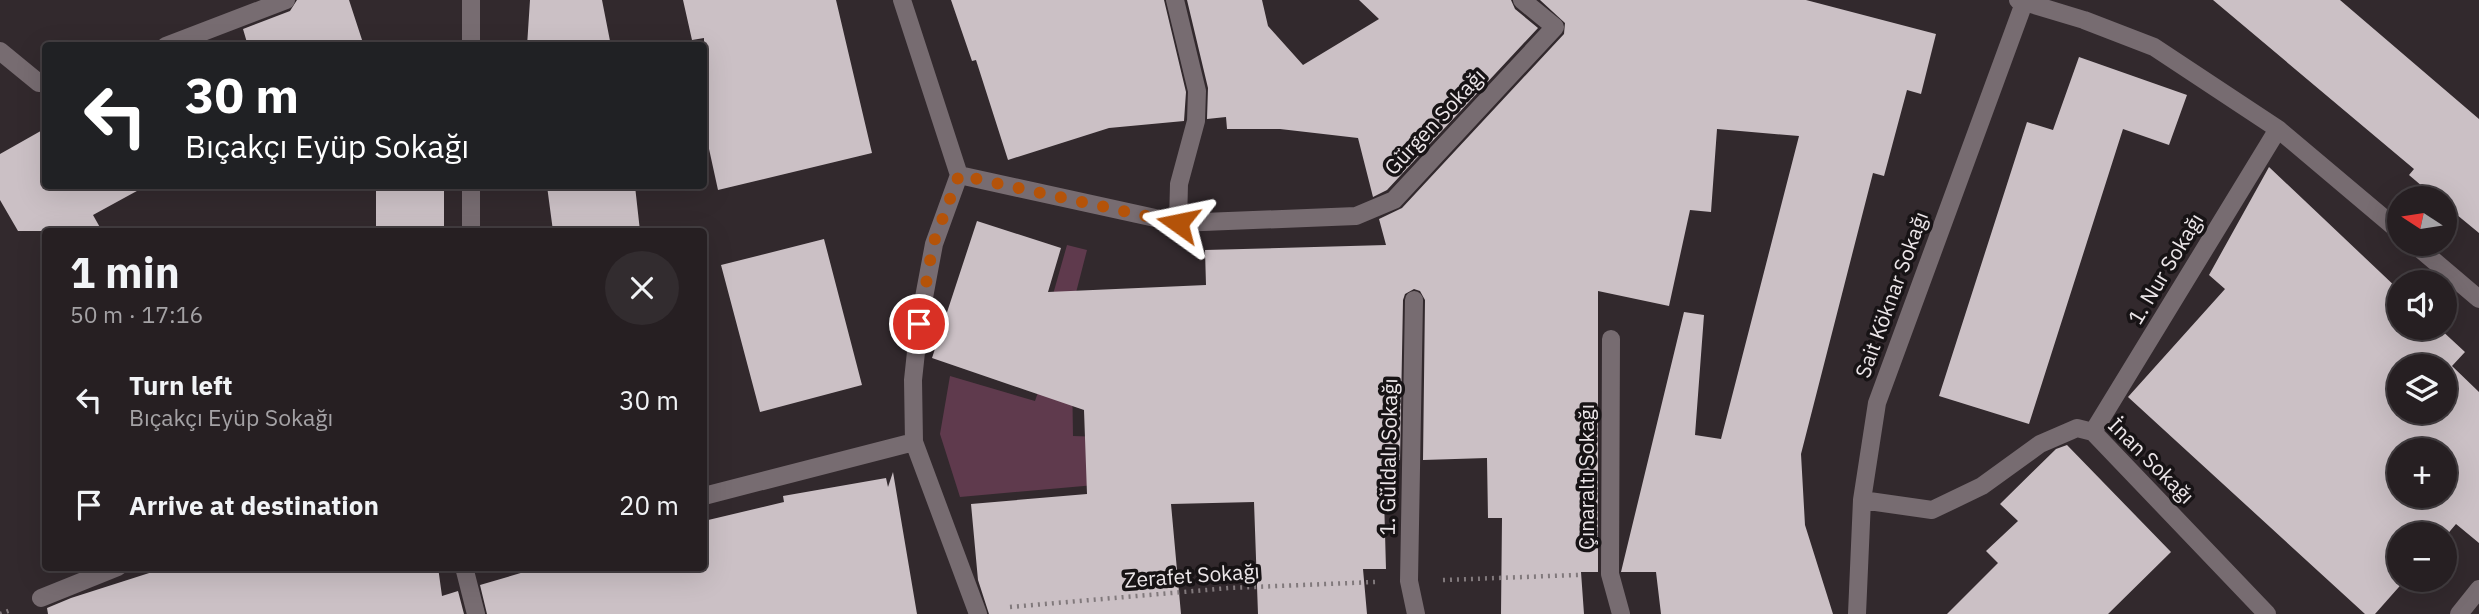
<!DOCTYPE html>
<meta charset="utf-8">
<style>
body{margin:0;font-family:"IBM Plex Sans",sans-serif;background:#322c2f;color:#f1f3f6;height:100vh;display:flex;flex-direction:column;font-size:26px;white-space:nowrap}
*{box-sizing:border-box;margin:0}
p{font-size:23px;color:#a4a2a5}
.icon{flex:none;width:38px;height:38px;fill:none;stroke:currentColor;stroke-width:2;stroke-linecap:round;stroke-linejoin:round}
.map{position:relative;flex:1;overflow:hidden}
.drawer{position:absolute;left:42px;top:228px;width:665px;height:343px;display:flex;flex-direction:column;background:#261f22;border-radius:7px;box-shadow:0 7px 28px #0002,0 0 0 2px #423d40}
.drawer>*{flex:none}
.banner{position:absolute;left:42px;top:42px;width:665px;height:147px;border-radius:7px;box-shadow:0 7px 28px #0002,0 0 0 2px #423d40;background:#202124;color:#fff;overflow:hidden}
.needle{width:46px;rotate:282deg}
.tools{position:absolute;left:2387px;top:186px;display:grid;gap:14px}
.tools a{display:grid;place-items:center;width:70px;height:70px;border-radius:50%;background:#261f22;box-shadow:0 7px 28px #0002,0 0 0 2px #423d40;font-size:35px}
.pin{position:absolute;display:grid;place-items:center;width:60px;height:60px;color:#fff;margin:-30px;border:4px solid #fff;border-radius:50%;box-shadow:0 2px 7px #0007}
.me{position:absolute;width:77px;margin:-38px;rotate:282deg;stroke-linejoin:round;filter:drop-shadow(0 0 5px #0008)}
.turn{display:flex;align-items:center;gap:24px;height:147px;padding:0 28px;font-size:32px}
.turn .icon{width:91px;height:91px;stroke-width:2.5}
.turn b{display:block;font-size:49px;line-height:60px}
.round{display:grid;place-items:center;flex:none;width:74px;height:74px;border-radius:37px;background:#322c2f}
.summary{display:flex;align-items:center;justify-content:space-between;height:119px;padding:0 28px}
h1{font-size:42px;font-weight:700;line-height:52px}
ul{padding:0;list-style:none}
li{display:flex;align-items:center;gap:21px;height:105px;padding:0 28px}
li div{flex:1}
li b{display:block;font-size:26px}
li em{font-style:normal}
.map>svg:first-child{display:block}
</style>
<div class="map">
<svg width="2479" height="614" viewBox="0 0 2479 614">
<rect width="100%" height="100%" fill="#32292d"/>
<path fill="#5f3a4d" d="M 1067,245 L 1087,250 L 1071,312 L 1073,436 L 1160,439 L 1163,479 L 960,497 L 940,434 L 950,376 L 1035,401 L 1066,310 L 1050,305 Z"/>
<path fill="#cbc0c5" fill-rule="evenodd" d="M 297,0 L 349,0 L 364,46 L 248,46 L 243,29 L 290,11 Z
M 530,0 L 602,0 L 611,46 L 527,46 Z
M 683,0 L 836,0 L 872,153 L 718,190 L 704,126 L 704,38 L 692,40 Z
M 951,0 L 1164,0 L 1186,92 L 1184,121 L 1109,128 L 1008,160 L 976,60 L 972,61 Z
M 1187,0 L 1262,0 L 1268,26 L 1303,65 L 1379,19 L 1359,0 L 1511,0 L 1515,9 L 1538,28 L 1387,190 L 1373,197 L 1358,138 L 1280,129 L 1227,129 L 1226,117 L 1207,119 L 1208,88 Z
M 1540,0 L 1806,0 L 1936,34 L 1921,94 L 1907,90 L 1884,176 L 1873,173 L 1801,454 L 1805,525 L 1833,614 L 1661,614 L 1656,572 L 1621,572 L 1684,312 L 1704,315 L 1695,435 L 1721,439 L 1799,136 L 1717,129 L 1711,212 L 1690,210 L 1669,306 L 1598,291 L 1598,572 L 1581,572 L 1584,614 L 1501,614 L 1502,518 L 1488,518 L 1487,458 L 1423,460 L 1425,300 L 1420,291 L 1414,289 L 1405,294 L 1403,300 L 1400,460 L 1383,461 L 1386,569 L 1363,569 L 1367,614 L 1258,614 L 1254,502 L 1171,504 L 1181,614 L 989,614 L 978,580 L 971,504 L 1087,494 L 1084,410 L 932,358 L 977,221 L 1061,248 L 1048,292 L 1206,285 L 1205,250 L 1386,245 L 1379,219 L 1402,208 L 1564,34 L 1565,23 Z
M 2213,0 L 2340,0 L 2479,119 L 2479,233 L 2445,205 L 2445,198 L 2436,198 L 2409,175 L 2414,169 Z
M 2079,57 L 2187,95 L 2169,145 L 2123,129 L 2029,424 L 1939,396 L 2027,122 L 2053,130 Z
M 46,128 L 46,186 L 146,186 L 93,215 L 102,231 L 18,231 L 0,200 L 0,154 Z
M 2269,167 L 2399,290 L 2399,327 L 2438,327 L 2465,352 L 2452,366 L 2479,392 L 2479,543 L 2456,524 L 2445,537 L 2445,534 L 2399,534 L 2399,579 L 2406,579 L 2375,614 L 2365,614 L 2128,397 L 2225,289 L 2209,275 ZM 2399,366 L 2445,366 L 2445,411 L 2399,411 ZM 2399,450 L 2445,450 L 2445,495 L 2399,495 Z
M 376,186 L 444,186 L 444,231 L 376,231 Z
M 547,186 L 635,186 L 640,231 L 553,231 Z
M 824,239 L 862,385 L 760,412 L 721,265 Z
M 2067,445 L 2171,552 L 2108,614 L 1947,614 L 1998,563 L 1986,551 L 2018,521 L 2000,504 L 2056,449 Z
M 893,472 L 917,614 L 487,614 L 480,585 L 541,567 L 704,567 L 704,521 L 784,502 L 783,496 L 886,478 L 888,487 Z
M 168,567 L 438,567 L 442,596 L 458,591 L 464,614 L 48,614 L 47,608 L 71,598 Z"/>
<g fill="none" stroke-linecap="round" stroke-linejoin="round">
<path stroke="#81797c" stroke-width="4.5" stroke-dasharray="2 5" stroke-linecap="butt" d="M 1443,580 L 1578,575
M 1010,607 L 1229,588 L 1375,582
M 0,614 L 11,610"/>
<path stroke="#776c71" stroke-width="18" d="M 471,0 L 471,46
M 902,0 L 959,175 L 934,244 L 919,324 L 913,380 L 914,442 L 978,614
M 1175,0 L 1197,91 L 1196,121 L 1179,184 L 1178,223
M 2018,0 L 2084,20 L 2154,47 L 2278,129 L 2399,231
M 166,46 L 286,0
M 0,51 L 39,83 L 46,82
M 959,175 L 1178,223 L 1356,216 L 1394,200 L 1555,27 L 1522,0
M 471,231 L 471,186
M 2413,243 L 2479,299
M 1414,300 L 1409,581 L 1416,614
M 1611,339 L 1610,574 L 1621,614
M 2093,432 L 2278,129
M 704,496 L 914,442
M 1862,500 L 1932,510 L 1982,486 L 2040,444 L 2077,428 L 2093,432 L 2267,614
M 464,567 L 476,614
M 41,598 L 118,567
M 1857,614 L 1862,500 L 1877,403 L 2024,3
M 2459,614 L 2479,589"/>
</g>
<g fill="none" stroke-linecap="round" stroke-linejoin="round">
<path stroke="#b45309" stroke-width="12" stroke-dasharray="0 21.6" d="M 919,324 L 933,244 L 959,175 L 1178,223"/>
</g>
<g text-anchor="middle" stroke-width="7" stroke-linejoin="round" paint-order="stroke">
<g font-size="21" fill="#ece6e9" stroke="#171315">
<text transform="translate(1435 122) rotate(-47)" y="7">Gürgen Sokağı</text>
<text transform="translate(2166 269) rotate(-59)" y="7">1. Nur Sokağı</text>
<text transform="translate(1892 295) rotate(-70)" y="7">Sait Köknar Sokağı</text>
<text transform="translate(1389 457) rotate(-89)" y="7">1. Güldalı Sokağı</text>
<text transform="translate(2151 461) rotate(45)" y="7">İnan Sokağı</text>
<text transform="translate(1587 477) rotate(-90)" y="7">Çınaraltı Sokağı</text>
<text transform="translate(1192 576) rotate(-4)" y="7">Zerafet Sokağı</text>
</g>
</g>
</svg>
<div class="tools">
<a><svg class="needle" viewBox="-14 -14 28 28"><path d="M0-13l5 13h-10z" fill="#e53935"/><path d="M0 13l5-13h-10z" fill="#a4a2a5"/></svg></a>
<a><svg class="icon" aria-label="sound" viewBox="0 0 24 24"><path d="M4 9h4l5-4v14l-5-4H4zM17 9q2 3 0 6"/></svg></a>
<a><svg class="icon" aria-label="layers" viewBox="0 0 24 24"><path d="M12 4l9 5-9 5-9-5zM3 14l9 5 9-5"/></svg></a>
<a>+</a>
<a>−</a>
</div>
<div class="pin" style="left:919px;top:324px;background:#d93025"><svg class="icon" aria-label="arrive" viewBox="0 0 24 24"><path d="M6 21V4h12l-3 4 3 4H6"/></svg></div>
<svg class="me" style="left:1178px;top:223px" viewBox="-20 -20 40 40"><path d="M0-17L14 15 0 8-14 15z" fill="#b45309" stroke="#fff" stroke-width="4"/></svg>
<div class="banner">
<div class="turn"><svg class="icon" aria-label="left" viewBox="0 0 24 24"><path d="M17 20v-9H6M10 6l-5 5 5 5"/></svg><div><b>30 m</b>Bıçakçı Eyüp Sokağı</div></div>
</div>
<section class="drawer">
<div class="summary"><div><h1>1 min</h1><p>50 m · 17:16</p></div><a class="round"><svg class="icon" aria-label="close" viewBox="0 0 24 24"><path d="M6 6l12 12M18 6L6 18"/></svg></a></div>
<ul>
<li><svg class="icon" aria-label="left" viewBox="0 0 24 24"><path d="M17 20v-9H6M10 6l-5 5 5 5"/></svg><div><b>Turn left</b><p>Bıçakçı Eyüp Sokağı</p></div><em>30 m</em></li>
<li><svg class="icon" aria-label="arrive" viewBox="0 0 24 24"><path d="M6 21V4h12l-3 4 3 4H6"/></svg><div><b>Arrive at destination</b></div><em>20 m</em></li>
</ul>
</section>
</div>
